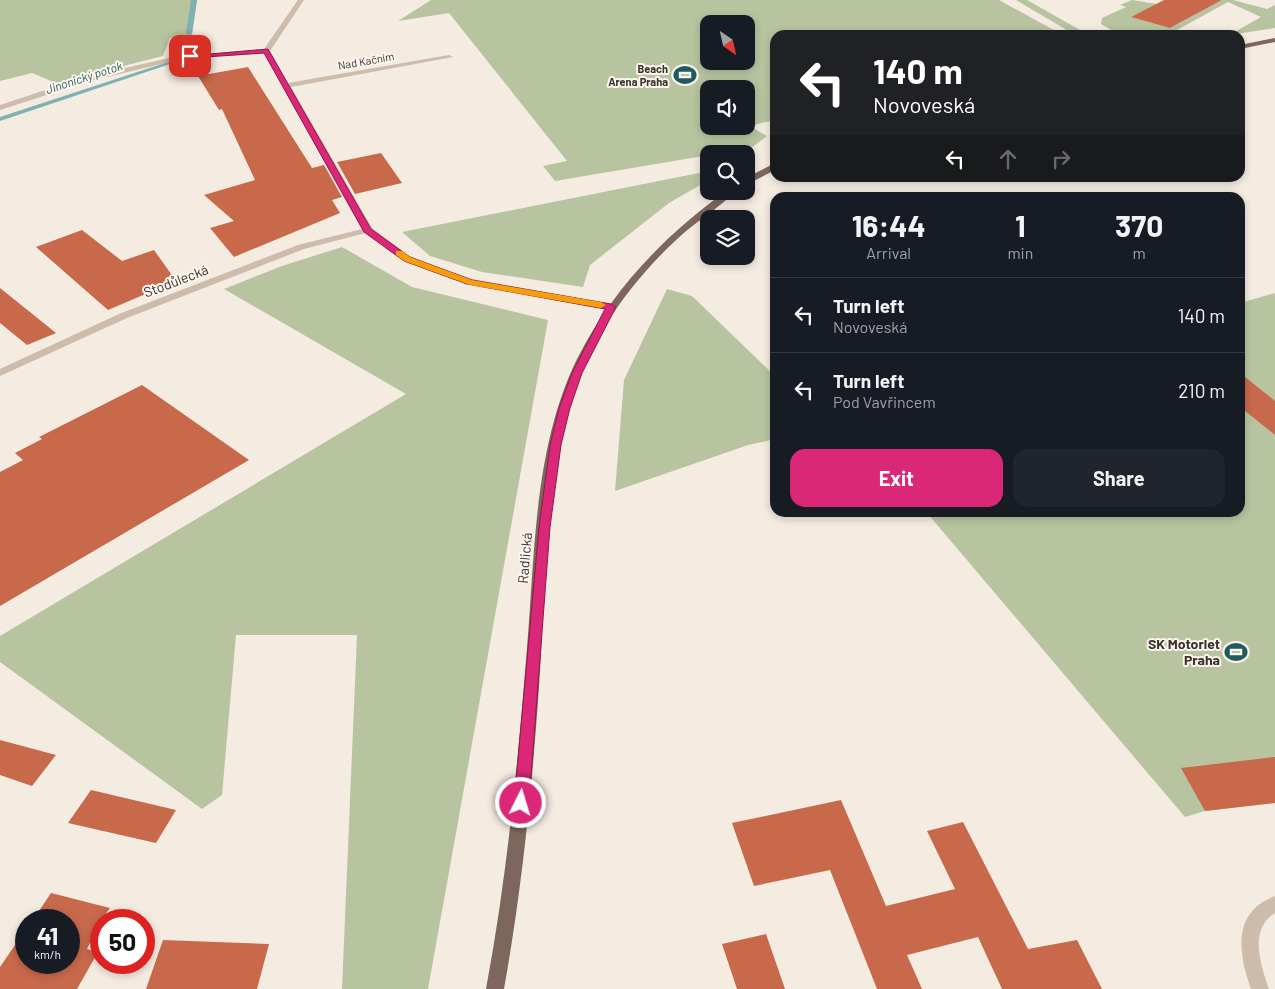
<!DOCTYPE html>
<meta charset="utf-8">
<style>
body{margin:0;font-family:Barlow,sans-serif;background:#20242c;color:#f1f3f6;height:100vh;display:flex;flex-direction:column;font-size:19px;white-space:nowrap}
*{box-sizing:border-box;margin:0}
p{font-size:16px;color:#9ea1a6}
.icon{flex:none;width:28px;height:28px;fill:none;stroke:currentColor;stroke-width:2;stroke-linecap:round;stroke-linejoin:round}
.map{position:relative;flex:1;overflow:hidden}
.drawer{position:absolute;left:770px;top:192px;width:475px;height:325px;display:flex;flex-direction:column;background:#171b24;border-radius:15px;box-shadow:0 2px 8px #0003}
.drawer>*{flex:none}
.top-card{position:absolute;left:770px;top:30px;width:475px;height:152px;border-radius:15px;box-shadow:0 2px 8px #0003;background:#202124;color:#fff;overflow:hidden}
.needle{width:32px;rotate:146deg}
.tools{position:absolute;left:700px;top:15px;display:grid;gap:10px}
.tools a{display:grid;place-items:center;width:55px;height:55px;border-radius:10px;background:#171b24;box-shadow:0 2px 8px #0003;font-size:25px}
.speed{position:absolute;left:15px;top:909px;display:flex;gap:10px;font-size:25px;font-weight:700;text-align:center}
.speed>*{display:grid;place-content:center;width:65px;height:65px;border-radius:50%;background:#171b24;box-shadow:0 2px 8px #0003;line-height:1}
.speed small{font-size:12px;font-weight:400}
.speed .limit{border:8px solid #d22;background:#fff;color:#111}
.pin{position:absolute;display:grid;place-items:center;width:42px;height:42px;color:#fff;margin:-21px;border-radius:10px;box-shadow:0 2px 8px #0006}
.me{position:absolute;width:55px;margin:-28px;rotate:5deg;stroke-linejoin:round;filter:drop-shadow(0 0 4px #0008)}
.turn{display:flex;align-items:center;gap:18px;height:105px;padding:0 20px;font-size:22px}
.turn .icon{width:65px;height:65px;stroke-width:2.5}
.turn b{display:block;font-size:35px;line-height:42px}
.lanes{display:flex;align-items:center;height:48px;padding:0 20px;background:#0003;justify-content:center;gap:25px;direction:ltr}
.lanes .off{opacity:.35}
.eta{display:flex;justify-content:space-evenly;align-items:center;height:85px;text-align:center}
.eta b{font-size:30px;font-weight:700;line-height:35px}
.primary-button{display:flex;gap:10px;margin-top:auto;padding:10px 20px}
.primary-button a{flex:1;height:58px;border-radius:15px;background:#db2777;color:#fff;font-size:20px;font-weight:700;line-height:58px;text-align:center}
.primary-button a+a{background:#20242c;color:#f1f3f6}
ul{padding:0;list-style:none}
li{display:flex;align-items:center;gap:15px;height:75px;padding:0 20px;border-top:1px solid #363941}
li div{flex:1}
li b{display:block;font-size:19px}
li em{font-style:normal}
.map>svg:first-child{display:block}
</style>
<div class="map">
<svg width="1275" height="989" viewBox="0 0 1275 989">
<rect width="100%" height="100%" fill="#f4ebe1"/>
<path fill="#b8c4a0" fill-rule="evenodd" d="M 0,0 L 197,0 L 192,35 L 170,38 L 163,56 L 56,83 L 32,73 L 0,81 Z
M 431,0 L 999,0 L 1063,35 L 775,35 L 775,120 L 707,136 L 751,127 L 767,136 L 751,148 L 555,181 L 543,166 L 567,161 L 449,13 L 398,21 ZM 709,24 L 746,24 L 746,61 L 709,61 ZM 709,89 L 746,89 L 746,126 L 709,126 Z
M 1016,0 L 1027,0 L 1089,35 L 1075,35 Z
M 1132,0 L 1157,4 L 1132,17 L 1170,28 L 1222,0 L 1233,0 L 1267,9 L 1275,5 L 1275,28 L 1229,35 L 1261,17 L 1228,2 L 1177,30 L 1116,33 L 1101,24 L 1102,18 L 1126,7 L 1120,5 Z
M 709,171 L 709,180 L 669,203 L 590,265 L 583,287 L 482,272 L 430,256 L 402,232 Z
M 342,247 L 412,287 L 548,320 L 428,989 L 342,989 L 357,635 L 236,635 L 222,795 L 202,809 L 0,662 L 0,636 L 406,394 L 224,289 L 282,266 Z
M 667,289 L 692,296 L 775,376 L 775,439 L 748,445 L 615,491 L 624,380 Z
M 1275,293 L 1275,803 L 1205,811 L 1185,817 L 927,513 L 1240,512 L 1240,303 Z"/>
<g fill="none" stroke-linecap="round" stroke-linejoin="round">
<path fill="#7fb0b2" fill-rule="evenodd" d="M 191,0 L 197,0 L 192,33 L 189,35 L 186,33 Z
M 174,60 L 179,61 L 0,121 L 0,117 Z"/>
</g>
<path fill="#c8694b" d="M 1164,0 L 1222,0 L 1170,28 L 1131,17 Z
M 248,67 L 312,168 L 324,165 L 342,197 L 332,200 L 340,213 L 234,257 L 210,228 L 234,221 L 204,195 L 255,180 L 222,109 L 219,110 L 198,76 Z
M 381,153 L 402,183 L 355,194 L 337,162 Z
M 82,230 L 122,261 L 154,250 L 176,281 L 108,310 L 36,247 Z
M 0,288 L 56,333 L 27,345 L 0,323 Z
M 1240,373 L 1275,401 L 1275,435 L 1240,407 Z
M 142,385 L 249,460 L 0,606 L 0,472 L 23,460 L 15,453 L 42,439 L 39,437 Z
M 0,740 L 56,755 L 32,786 L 0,775 Z
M 1275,757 L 1275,803 L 1205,811 L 1181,768 Z
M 91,790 L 176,810 L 156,843 L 68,823 Z
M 841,800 L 886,906 L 955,889 L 927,831 L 963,822 L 1028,949 L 1077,940 L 1102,989 L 1002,989 L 978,937 L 907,955 L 922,989 L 877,989 L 830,870 L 754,886 L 732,823 Z
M 51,893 L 110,908 L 101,920 L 87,949 L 98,952 L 77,989 L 0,989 L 0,967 L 26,929 L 26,962 L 69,962 L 69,920 L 33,920 Z
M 766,934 L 785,989 L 737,989 L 722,944 Z
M 163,940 L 269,944 L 257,989 L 146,989 Z"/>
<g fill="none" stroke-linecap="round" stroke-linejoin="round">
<path fill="#cdbbac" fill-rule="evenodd" d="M 298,0 L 304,0 L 270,51 L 288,83 L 449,55 L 453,57 L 291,87 L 372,228 L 410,257 L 472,279 L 611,304 L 615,305 L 615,309 L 466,284 L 404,261 L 366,233 L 304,249 L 127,318 L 0,376 L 0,369 L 119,314 L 298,245 L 362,229 L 264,53 L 178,60 L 90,81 L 0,110 L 0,105 L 85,77 L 178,56 L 264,49 Z
M 1275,896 L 1275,913 C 1248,929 1261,966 1269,989 L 1251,989 C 1238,953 1232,912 1275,896 Z"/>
<path fill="#7d675c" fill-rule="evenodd" d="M 1275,38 L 1275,42 L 1240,49 L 1240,45 Z
M 775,163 L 775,170 L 746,185 L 746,178 Z
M 726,191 L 736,191 C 721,206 702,218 685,232 C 653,260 624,294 602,331 C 543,434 547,572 539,687 C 532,788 522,889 504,989 L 486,989 C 507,876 518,763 527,648 C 535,552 534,447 577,359 C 612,290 664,236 726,191 Z"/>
</g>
<path fill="#db2777" stroke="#8e194d" d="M 268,49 L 371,229 L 410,257 L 472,280 L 611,304 L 616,307 L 582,373 L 570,408 L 561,445 L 550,527 L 529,803 L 527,808 L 521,810 L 516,808 L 514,803 L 539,527 L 550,445 L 559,408 L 572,373 L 605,309 L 467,284 L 404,261 L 364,232 L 264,53 L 190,58 L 187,56 Z"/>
<path fill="#f59e0b" d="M 396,251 L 402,251 L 410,257 L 472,280 L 601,302 L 606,305 L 601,308 L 470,285 L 404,261 L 396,255 Z"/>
<defs>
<symbol id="stadium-bare" viewBox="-9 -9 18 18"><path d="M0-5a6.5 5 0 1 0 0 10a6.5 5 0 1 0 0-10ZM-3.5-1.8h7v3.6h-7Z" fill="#1f5a5e" stroke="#fbf5ee" stroke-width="2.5" paint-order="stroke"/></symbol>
</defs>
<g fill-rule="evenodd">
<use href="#stadium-bare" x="669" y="59" width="32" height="32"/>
<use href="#stadium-bare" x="1220" y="636" width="32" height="32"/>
</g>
<g text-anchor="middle" stroke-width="4" stroke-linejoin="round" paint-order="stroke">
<g font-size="11" fill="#3b302b" stroke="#fbf5ee">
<text transform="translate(366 61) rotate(-10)" y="4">Nad Kačním</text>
</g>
<g font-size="11" font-weight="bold" fill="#3b302b" stroke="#fbf5ee" text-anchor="end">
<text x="668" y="73">Beach<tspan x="668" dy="13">Arena Praha</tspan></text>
</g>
<g font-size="12" font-style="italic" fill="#1f5a5e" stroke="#fbf5ee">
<text transform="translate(84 78) rotate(-18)" y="4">Jinonický potok</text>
</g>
<g font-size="14" fill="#3b302b" stroke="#fbf5ee">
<text transform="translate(176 281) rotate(-21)" y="5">Stodůlecká</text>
<text transform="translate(525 558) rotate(-85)" y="5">Radlická</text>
</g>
<g font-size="14" font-weight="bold" fill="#3b302b" stroke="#fbf5ee" text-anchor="end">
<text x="1220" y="649">SK Motorlet<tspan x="1220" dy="16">Praha</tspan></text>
</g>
</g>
</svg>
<div class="tools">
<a><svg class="needle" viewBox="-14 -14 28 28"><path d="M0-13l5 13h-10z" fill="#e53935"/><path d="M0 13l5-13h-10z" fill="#9ea1a6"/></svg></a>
<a><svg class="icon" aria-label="sound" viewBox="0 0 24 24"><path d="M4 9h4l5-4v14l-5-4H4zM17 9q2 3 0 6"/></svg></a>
<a><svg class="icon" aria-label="search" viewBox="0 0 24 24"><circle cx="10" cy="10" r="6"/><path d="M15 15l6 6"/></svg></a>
<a><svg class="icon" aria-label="layers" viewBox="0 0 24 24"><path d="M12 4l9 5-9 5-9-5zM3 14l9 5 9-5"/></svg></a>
</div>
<div class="speed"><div>41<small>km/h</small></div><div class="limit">50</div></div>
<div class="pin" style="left:190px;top:56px;background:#d93025"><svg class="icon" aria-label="arrive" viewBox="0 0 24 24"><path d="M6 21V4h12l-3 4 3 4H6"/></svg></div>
<svg class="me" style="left:521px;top:803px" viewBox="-20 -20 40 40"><circle r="17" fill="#db2777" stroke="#fff" stroke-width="3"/><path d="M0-11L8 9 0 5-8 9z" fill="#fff"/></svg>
<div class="top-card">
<div class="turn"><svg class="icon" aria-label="left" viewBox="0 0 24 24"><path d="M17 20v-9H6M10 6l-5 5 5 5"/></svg><div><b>140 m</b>Novoveská</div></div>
<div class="lanes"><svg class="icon" aria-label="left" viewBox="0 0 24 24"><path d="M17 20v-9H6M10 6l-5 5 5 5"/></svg><svg class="icon off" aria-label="ahead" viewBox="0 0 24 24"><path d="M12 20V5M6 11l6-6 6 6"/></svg><svg class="icon off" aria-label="right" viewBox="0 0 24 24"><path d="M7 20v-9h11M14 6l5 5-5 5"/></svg></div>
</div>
<section class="drawer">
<div class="eta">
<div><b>16:44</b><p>Arrival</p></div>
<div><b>1</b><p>min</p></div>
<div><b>370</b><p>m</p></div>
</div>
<ul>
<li><svg class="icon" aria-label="left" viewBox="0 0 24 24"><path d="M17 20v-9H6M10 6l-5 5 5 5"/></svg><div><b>Turn left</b><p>Novoveská</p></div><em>140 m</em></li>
<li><svg class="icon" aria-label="left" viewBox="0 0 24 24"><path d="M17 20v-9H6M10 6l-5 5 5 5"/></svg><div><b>Turn left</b><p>Pod Vavřincem</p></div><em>210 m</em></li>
</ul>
<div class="primary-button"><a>Exit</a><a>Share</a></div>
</section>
</div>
